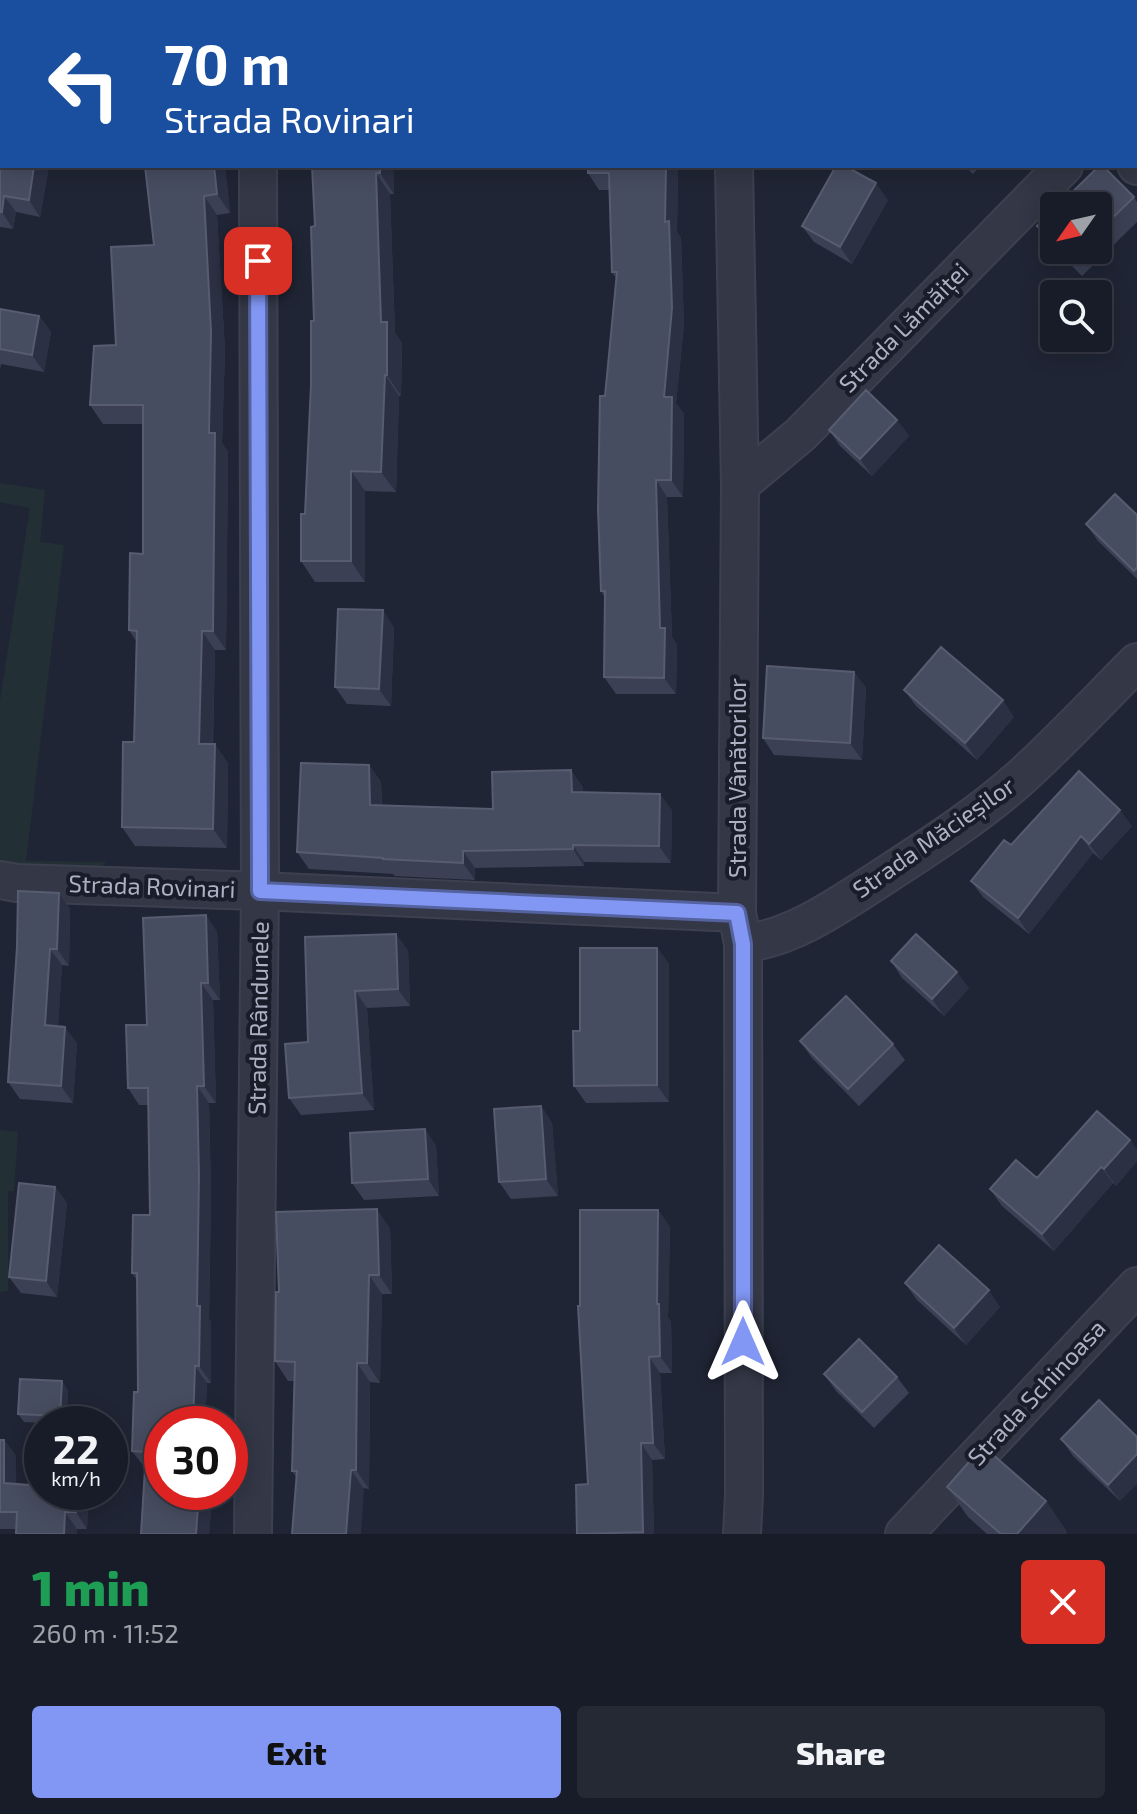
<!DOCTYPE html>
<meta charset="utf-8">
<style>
body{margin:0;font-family:"Exo 2",sans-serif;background:#252934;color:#f1f3f6;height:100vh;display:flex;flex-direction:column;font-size:30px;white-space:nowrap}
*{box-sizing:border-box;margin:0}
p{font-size:26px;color:#9fa1a8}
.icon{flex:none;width:44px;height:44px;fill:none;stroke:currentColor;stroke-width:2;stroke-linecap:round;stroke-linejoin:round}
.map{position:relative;height:1534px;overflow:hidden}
.panel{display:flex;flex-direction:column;background:#181c28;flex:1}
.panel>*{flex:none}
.hud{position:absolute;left:0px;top:0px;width:1138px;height:168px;box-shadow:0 4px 20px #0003,0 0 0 2px #363a45;background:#1a4fa0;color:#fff;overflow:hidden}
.needle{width:52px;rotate:236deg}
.tools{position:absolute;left:1040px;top:192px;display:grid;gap:16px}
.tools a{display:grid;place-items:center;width:72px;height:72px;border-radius:8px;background:#181c28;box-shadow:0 4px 20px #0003,0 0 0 2px #363a45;font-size:40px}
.speed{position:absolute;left:24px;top:1406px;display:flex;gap:16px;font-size:40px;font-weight:700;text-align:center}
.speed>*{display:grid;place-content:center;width:104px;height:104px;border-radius:50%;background:#181c28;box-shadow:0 4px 20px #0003,0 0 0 2px #363a45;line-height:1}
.speed small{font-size:20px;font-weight:400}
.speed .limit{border:12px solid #d22;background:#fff;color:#111}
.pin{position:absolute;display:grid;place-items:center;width:68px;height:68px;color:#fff;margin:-34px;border-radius:16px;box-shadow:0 4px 12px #0006}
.me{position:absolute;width:88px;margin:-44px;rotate:0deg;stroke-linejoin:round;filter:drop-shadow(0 0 6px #0008)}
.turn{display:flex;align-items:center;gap:28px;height:168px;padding:0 32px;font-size:36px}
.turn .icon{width:104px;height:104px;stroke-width:2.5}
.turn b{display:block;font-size:56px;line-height:68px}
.round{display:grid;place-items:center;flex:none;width:84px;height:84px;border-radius:8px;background:#252934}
.summary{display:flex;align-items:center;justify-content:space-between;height:136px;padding:0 32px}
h1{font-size:48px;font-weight:800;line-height:60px;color:#1e9e55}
.primary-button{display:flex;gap:16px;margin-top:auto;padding:16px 32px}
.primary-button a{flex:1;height:92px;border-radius:8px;background:#8297f4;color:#111;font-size:32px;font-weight:800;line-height:92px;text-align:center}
.primary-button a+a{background:#252934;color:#f1f3f6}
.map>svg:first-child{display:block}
</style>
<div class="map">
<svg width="1137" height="1534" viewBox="0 0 1137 1534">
<rect width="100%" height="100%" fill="#202535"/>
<path fill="#223036" d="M 0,483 L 45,490 L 40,542 L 64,545 L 26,861 L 106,862 L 98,872 L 22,870 L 0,860 L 0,701 L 30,508 L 0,502 Z
M 0,1130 L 18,1132 L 14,1191 L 8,1191 L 8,1291 L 0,1292 Z"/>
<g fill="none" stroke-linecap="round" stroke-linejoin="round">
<defs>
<path id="street" d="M 257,0 L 257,2
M 731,0 L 731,2
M 958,0 L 960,2
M 1136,95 L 1137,94
M 1136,165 L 1137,166
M 734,166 L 740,485 L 737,913 L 743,944 L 744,1495 L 742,1534
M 740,485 L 801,434 L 1064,166
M 0,880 L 17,883 L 260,891 L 737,913
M 743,944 C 793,937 833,909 875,882 C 924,850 975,818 1019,779 C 1060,742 1098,701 1137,662
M 253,1534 L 260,891 L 258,166
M 904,1534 L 1137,1286"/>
</defs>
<use href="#street" stroke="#3d414f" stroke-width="40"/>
<use href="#street" stroke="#333746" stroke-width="36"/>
</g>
<path fill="#3b4054" d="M 769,0 L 874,0 L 874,2 L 770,2 Z
M 0,108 L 2,166 L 49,166 L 40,217 L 16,212 L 13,229 L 0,227 Z
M 145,166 L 225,166 L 230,213 L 217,215 L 225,350 L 222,443 L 228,452 L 226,650 L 215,650 L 213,744 L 228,763 L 227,848 L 135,846 L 122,827 L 134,742 L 136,641 L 129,630 L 143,554 L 143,424 L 103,424 L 90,405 L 116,345 L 154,245 Z
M 312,166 L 393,166 L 394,194 L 390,194 L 395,333 L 402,343 L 401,396 L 399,396 L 396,492 L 365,491 L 365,582 L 315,582 L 301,561 L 305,514 L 314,321 L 315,226 Z
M 588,166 L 678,166 L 677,232 L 681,238 L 684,325 L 676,403 L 684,414 L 683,497 L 667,497 L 672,637 L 677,645 L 676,694 L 616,694 L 604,677 L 605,598 L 601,591 L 605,396 L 616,278 L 612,272 L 609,190 L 599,190 L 588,173 Z
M 965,166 L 980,166 L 973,174 Z
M 1134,197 L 1137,202 L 1137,222 L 1082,276 L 1056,250 L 1098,250 L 1098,206 Z
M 888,200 L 852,264 L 814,242 L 802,226 Z
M 1054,209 L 1054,248 L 1037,226 Z
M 0,309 L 39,316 L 51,332 L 44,372 L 1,364 L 0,370 Z
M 897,420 L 909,436 L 872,476 L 840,446 L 829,430 Z
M 1137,515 L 1137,579 L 1098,541 L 1086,524 Z
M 394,627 L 391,706 L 347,704 L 335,687 Z
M 854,672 L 866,688 L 862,760 L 774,755 L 763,738 Z
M 904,690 L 1014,717 L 977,760 L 916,706 Z
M 369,765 L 381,782 L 382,805 L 493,809 L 583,787 L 583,793 L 672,810 L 671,863 L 584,862 L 584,866 L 475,868 L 475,880 L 395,876 L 393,874 L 309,869 L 297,852 Z
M 1132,826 L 1101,860 L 1093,853 L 1029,934 L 983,897 L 971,881 L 1011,845 Z
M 59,893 L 70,909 L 69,966 L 62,965 L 58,1026 L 77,1043 L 73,1103 L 20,1099 L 8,1082 L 17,947 Z
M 206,915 L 217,932 L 220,1000 L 213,1000 L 216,1103 L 209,1103 L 211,1192 L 209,1319 L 211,1322 L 211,1383 L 207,1383 L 205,1424 L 162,1424 L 162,1492 L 209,1492 L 212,1497 L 209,1534 L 141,1534 L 145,1468 L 132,1451 L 134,1392 L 138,1392 L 137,1280 L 132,1273 L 133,1215 L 150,1215 L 148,1105 L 139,1105 L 128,1088 L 126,1025 L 147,1025 L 143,918 Z
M 305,937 L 408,950 L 410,1006 L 367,1008 L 374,1110 L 301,1115 L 289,1098 L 308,1042 Z
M 657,948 L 669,964 L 669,1102 L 586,1103 L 574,1086 L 580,1031 Z
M 891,961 L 969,988 L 944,1016 L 902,978 Z
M 800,1041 L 893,1044 L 905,1060 L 859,1106 L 812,1058 Z
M 541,1106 L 552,1123 L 558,1196 L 511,1199 L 499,1182 Z
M 425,1129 L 436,1146 L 439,1196 L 364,1200 L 352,1183 Z
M 1130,1140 L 1137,1150 L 1137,1161 L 1116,1186 L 1113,1183 L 1054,1251 L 1002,1206 L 990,1189 L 1037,1178 Z
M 55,1187 L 67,1203 L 57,1297 L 21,1293 L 9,1277 Z
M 658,1210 L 670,1227 L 668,1318 L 671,1321 L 672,1373 L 660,1373 L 665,1459 L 652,1460 L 654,1534 L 578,1534 L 588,1484 L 580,1306 Z
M 390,1228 L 392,1294 L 382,1294 L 380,1383 L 370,1382 L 369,1489 L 296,1477 L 292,1471 L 294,1381 L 288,1381 L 275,1361 L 279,1292 Z
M 905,1283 L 1000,1307 L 966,1345 L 917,1300 Z
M 824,1374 L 897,1377 L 909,1393 L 874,1428 L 836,1391 Z
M 68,1390 L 66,1424 L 24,1422 L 18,1414 Z
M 1099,1400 L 1120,1501 L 1073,1456 L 1061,1439 Z
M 0,1440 L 4,1440 L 16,1456 L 16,1484 L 88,1505 L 87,1529 L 77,1529 L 77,1534 L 16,1534 L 16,1529 L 0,1529 Z
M 947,1487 L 1046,1501 L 1067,1532 L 1065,1534 L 987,1534 L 968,1517 Z"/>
<path fill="#2b3043" d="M 665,0 L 677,0 L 677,2 L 666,2 Z
M 860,0 L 874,0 L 874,2 L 860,2 Z
M 1120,0 L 1130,0 L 1131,2 L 1118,2 Z
M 34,166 L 49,166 L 40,217 L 29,200 Z
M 214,166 L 225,166 L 230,213 L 217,194 Z
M 380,166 L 393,166 L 394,194 L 380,173 Z
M 666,166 L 678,166 L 677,232 L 681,238 L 684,325 L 676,403 L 684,414 L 683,497 L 671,480 L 664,397 Z
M 376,173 L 390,194 L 395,333 L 402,343 L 401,396 L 387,375 L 381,322 Z
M 876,183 L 888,200 L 852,264 L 840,247 Z
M 4,196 L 16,212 L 13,229 L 2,212 Z
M 204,196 L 217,215 L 225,350 L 222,443 L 228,452 L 226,650 L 213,631 Z
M 39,316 L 51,332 L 44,372 L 32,355 Z
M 385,375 L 399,396 L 396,492 L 381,472 Z
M 897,420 L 909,436 L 872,476 L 860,459 Z
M 351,471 L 365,491 L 365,582 L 351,561 Z
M 656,480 L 667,497 L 672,637 L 677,645 L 676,694 L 664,678 L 660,628 Z
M 383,610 L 394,627 L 391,706 L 379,689 Z
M 202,631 L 215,650 L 212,762 L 199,744 Z
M 854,672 L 866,688 L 862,760 L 850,743 Z
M 1003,700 L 1014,717 L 977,760 L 965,743 Z
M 215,744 L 228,763 L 227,848 L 213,829 Z
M 369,765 L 381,782 L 382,821 L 370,805 Z
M 571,770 L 583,787 L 583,809 L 572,792 Z
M 660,794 L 672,810 L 671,863 L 659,846 Z
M 1120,810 L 1132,826 L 1101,860 L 1089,844 Z
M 1081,836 L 1093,853 L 1029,934 L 1018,918 Z
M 573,845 L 584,862 L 584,866 L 573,849 Z
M 463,851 L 475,868 L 475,880 L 463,863 Z
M 59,893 L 70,909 L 69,966 L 57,949 Z
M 206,915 L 217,932 L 220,1000 L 208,983 Z
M 396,934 L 408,950 L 410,1006 L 398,989 Z
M 657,948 L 669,964 L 669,1102 L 657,1085 Z
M 50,949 L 62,965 L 57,1042 L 45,1025 Z
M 957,972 L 969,988 L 944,1016 L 932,999 Z
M 201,983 L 213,1000 L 216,1103 L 204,1086 Z
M 355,991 L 367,1008 L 374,1110 L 362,1093 Z
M 65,1027 L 77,1043 L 73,1103 L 61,1086 Z
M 197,1086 L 209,1103 L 211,1192 L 209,1319 L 211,1322 L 211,1383 L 199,1366 L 197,1306 Z
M 541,1106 L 552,1123 L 558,1196 L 546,1179 Z
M 425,1129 L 436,1146 L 439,1196 L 428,1179 Z
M 1130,1140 L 1137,1150 L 1137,1161 L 1116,1186 L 1104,1169 Z
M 1101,1167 L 1113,1183 L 1054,1251 L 1042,1234 Z
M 55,1187 L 67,1203 L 57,1297 L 46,1281 Z
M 377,1209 L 390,1228 L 392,1294 L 379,1275 Z
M 658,1210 L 670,1227 L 668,1318 L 671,1321 L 672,1373 L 660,1356 L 657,1304 Z
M 369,1275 L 382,1294 L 380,1383 L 367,1363 Z
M 989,1290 L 1000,1307 L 966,1345 L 954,1328 Z
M 649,1357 L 660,1373 L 665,1459 L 653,1443 Z
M 357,1363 L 370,1382 L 369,1489 L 356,1470 Z
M 195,1366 L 207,1383 L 205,1424 L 193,1424 Z
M 62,1381 L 68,1390 L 66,1424 L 60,1416 Z
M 4,1440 L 16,1456 L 16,1500 L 4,1483 Z
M 641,1443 L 652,1460 L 654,1534 L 645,1534 L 643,1532 Z
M 1137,1454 L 1137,1484 L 1120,1501 L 1108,1485 Z
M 351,1470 L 364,1489 L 361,1534 L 346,1534 Z
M 76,1492 L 79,1492 L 88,1505 L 87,1529 L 76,1512 Z
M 199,1492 L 209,1492 L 212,1497 L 209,1534 L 196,1534 Z
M 1046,1501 L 1067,1532 L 1065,1534 L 1017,1534 Z
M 65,1512 L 77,1529 L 77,1534 L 64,1534 Z"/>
<path fill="#474d60" stroke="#575c70" stroke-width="2" d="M 176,0 L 211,0 L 211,2 L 176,2 Z
M 309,0 L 444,0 L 444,2 L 310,2 Z
M 591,0 L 665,0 L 666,2 L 591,2 Z
M 784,0 L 860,0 L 860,2 L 796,2 Z
M 1058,0 L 1120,0 L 1118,2 L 1056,2 Z
M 0,108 L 2,108 L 2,166 L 34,166 L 29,200 L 4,196 L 2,212 L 0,212 Z
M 145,166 L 214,166 L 217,194 L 204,196 L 211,332 L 209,433 L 215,433 L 213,631 L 202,631 L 199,744 L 215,744 L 213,829 L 122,827 L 123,742 L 134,742 L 137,631 L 129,630 L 130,553 L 143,554 L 143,405 L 90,405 L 94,346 L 116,345 L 111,247 L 154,245 Z
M 312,166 L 380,166 L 380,173 L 376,173 L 381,322 L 387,322 L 387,375 L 385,375 L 381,472 L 351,471 L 351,561 L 301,561 L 301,514 L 305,514 L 311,385 L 311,321 L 314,321 L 311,227 L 315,226 Z
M 588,166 L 666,166 L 665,222 L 669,221 L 672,308 L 664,397 L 672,397 L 671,480 L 656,480 L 660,628 L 665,628 L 664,678 L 604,677 L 605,591 L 601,591 L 598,509 L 600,396 L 605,396 L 617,272 L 612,272 L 609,173 L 588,173 Z
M 836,166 L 845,166 L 876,183 L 840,247 L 802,226 Z
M 1099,166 L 1103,166 L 1134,197 L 1098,232 L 1098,206 L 1058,206 Z
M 1054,209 L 1054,243 L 1037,226 Z
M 1061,250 L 1080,250 L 1070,259 Z
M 0,309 L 39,316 L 32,355 L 0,349 Z
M 866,390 L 897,420 L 860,459 L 829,430 Z
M 1115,494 L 1137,515 L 1137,568 L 1134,571 L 1086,524 Z
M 338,609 L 383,610 L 379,689 L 335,687 Z
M 941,647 L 1003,700 L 965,743 L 904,690 Z
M 767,666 L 854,672 L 850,743 L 763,738 Z
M 301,763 L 369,765 L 370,805 L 493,809 L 492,772 L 571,770 L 572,792 L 660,794 L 659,846 L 573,845 L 573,849 L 463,851 L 463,863 L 383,859 L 383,858 L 297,852 Z
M 1079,771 L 1120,810 L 1089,844 L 1081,836 L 1018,918 L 971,881 L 1004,840 L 1011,845 Z
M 18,891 L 59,893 L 57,949 L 50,949 L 45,1025 L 65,1027 L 61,1086 L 8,1082 L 17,947 Z
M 206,915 L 208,983 L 201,983 L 204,1086 L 197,1086 L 199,1175 L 197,1306 L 200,1306 L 199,1366 L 195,1366 L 193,1424 L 162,1424 L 162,1492 L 199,1492 L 196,1534 L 141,1534 L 146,1452 L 132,1451 L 134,1392 L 138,1392 L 137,1273 L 132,1273 L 133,1215 L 150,1215 L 148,1088 L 128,1088 L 126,1025 L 147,1025 L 143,918 Z
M 396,934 L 398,989 L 355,991 L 362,1093 L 289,1098 L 285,1044 L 308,1042 L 305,937 Z
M 916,934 L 957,972 L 932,999 L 891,961 Z
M 580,948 L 657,948 L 657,1085 L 574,1086 L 573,1031 L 580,1031 Z
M 846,996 L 893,1044 L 848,1089 L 800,1041 Z
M 541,1106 L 546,1179 L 499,1182 L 494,1109 Z
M 1097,1111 L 1130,1140 L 1104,1169 L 1101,1167 L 1042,1234 L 990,1189 L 1016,1160 L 1037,1178 Z
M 425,1129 L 428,1179 L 352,1183 L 350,1133 Z
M 19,1183 L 55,1187 L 46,1281 L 9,1277 Z
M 377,1209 L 379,1275 L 369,1275 L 367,1363 L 357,1363 L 356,1470 L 351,1470 L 346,1534 L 292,1534 L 297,1471 L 292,1471 L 295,1362 L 275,1361 L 276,1292 L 279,1292 L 276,1212 Z
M 580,1210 L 658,1210 L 657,1304 L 659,1304 L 660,1356 L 649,1357 L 653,1443 L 641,1443 L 643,1532 L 577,1534 L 576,1485 L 588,1484 L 578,1306 L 580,1306 Z
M 939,1245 L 989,1290 L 954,1328 L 905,1283 Z
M 859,1339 L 897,1377 L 862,1412 L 824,1374 Z
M 20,1379 L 62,1381 L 60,1416 L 18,1414 Z
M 1099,1400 L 1137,1437 L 1137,1454 L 1108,1485 L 1061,1439 Z
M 0,1440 L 4,1440 L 4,1483 L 42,1486 L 42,1492 L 76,1492 L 76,1512 L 65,1512 L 64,1534 L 16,1534 L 17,1512 L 0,1512 Z
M 983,1446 L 1046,1501 L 1017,1534 L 1001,1534 L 947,1487 Z"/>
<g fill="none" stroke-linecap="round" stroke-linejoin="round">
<defs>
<path id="route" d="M 258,261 L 260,891 L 737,913 L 743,944 L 743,1342"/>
</defs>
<use href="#route" stroke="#54629f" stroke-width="20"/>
<use href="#route" stroke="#8297f4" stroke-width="14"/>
</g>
<g text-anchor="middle" stroke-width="8" stroke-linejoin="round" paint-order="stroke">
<g font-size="24" fill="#adb1c3" stroke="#191d2a">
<text transform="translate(904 328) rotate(-45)" y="8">Strada Lămăiței</text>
<text transform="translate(738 778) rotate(-90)" y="8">Strada Vânătorilor</text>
<text transform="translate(934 838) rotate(-35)" y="8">Strada Măcieșilor</text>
<text transform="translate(152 887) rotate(2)" y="8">Strada Rovinari</text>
<text transform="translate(259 1018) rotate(-89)" y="8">Strada Rândunele</text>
<text transform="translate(1037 1393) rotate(-47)" y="8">Strada Schinoasa</text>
</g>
</g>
</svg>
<div class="tools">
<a><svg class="needle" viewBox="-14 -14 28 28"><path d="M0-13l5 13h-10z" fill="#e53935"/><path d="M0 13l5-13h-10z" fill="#9fa1a8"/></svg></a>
<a><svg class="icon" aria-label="search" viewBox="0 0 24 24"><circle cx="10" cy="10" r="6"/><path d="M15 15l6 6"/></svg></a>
</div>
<div class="speed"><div>22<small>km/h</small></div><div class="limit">30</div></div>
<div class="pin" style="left:258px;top:261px;background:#d93025"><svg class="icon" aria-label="arrive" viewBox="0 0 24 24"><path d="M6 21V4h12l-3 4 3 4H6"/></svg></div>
<svg class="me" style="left:743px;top:1342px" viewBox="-20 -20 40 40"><path d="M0-17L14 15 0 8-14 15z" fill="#8297f4" stroke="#fff" stroke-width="4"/></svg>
<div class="hud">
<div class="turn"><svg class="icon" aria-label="left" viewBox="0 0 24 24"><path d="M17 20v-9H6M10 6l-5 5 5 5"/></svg><div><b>70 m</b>Strada Rovinari</div></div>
</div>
</div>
<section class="panel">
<div class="summary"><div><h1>1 min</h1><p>260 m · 11:52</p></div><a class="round" style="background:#d93025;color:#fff"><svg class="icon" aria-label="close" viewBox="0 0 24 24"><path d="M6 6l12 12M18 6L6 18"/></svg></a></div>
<div class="primary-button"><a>Exit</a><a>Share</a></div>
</section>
